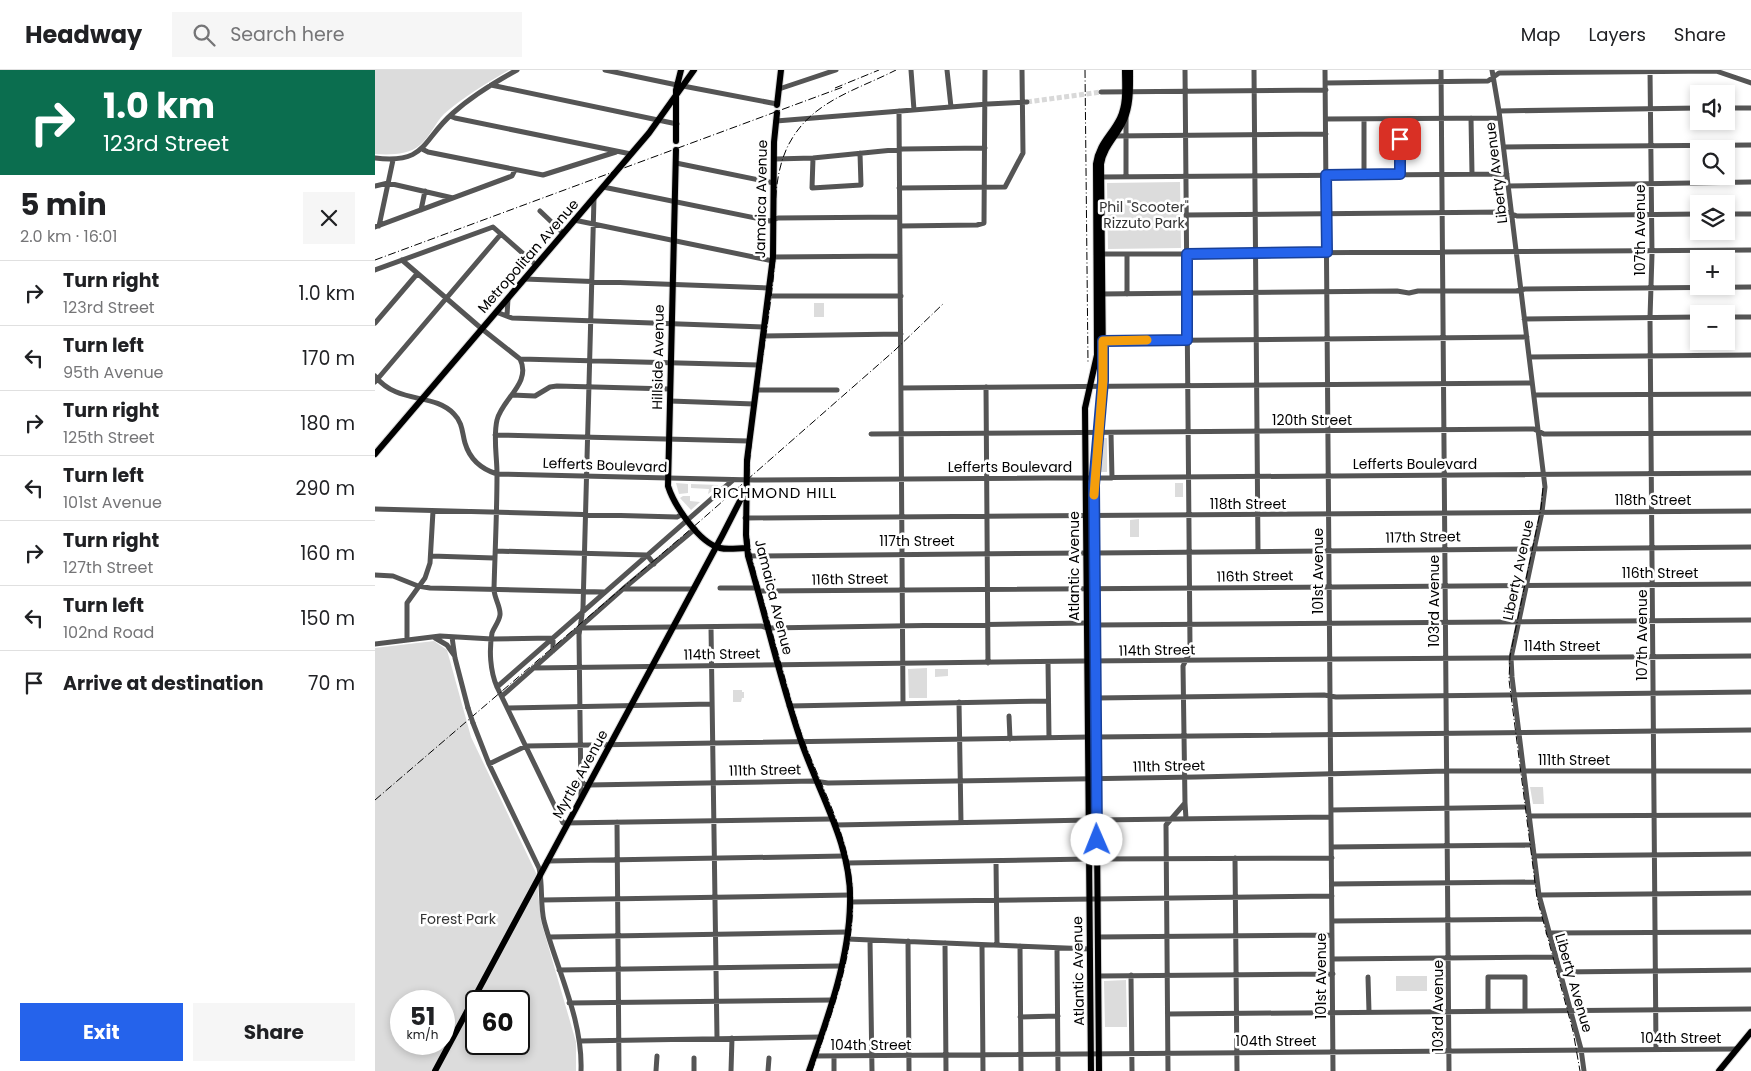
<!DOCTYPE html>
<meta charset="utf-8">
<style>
body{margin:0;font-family:Poppins,sans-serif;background:#f6f6f6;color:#202124;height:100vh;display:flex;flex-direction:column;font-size:19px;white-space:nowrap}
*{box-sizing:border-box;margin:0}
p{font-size:16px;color:#757577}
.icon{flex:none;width:28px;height:28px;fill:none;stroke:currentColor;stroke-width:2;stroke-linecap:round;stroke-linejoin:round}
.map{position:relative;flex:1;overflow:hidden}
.side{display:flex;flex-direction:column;background:#fff;width:375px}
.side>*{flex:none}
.top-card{background:#0b6e4f;color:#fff;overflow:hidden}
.tools{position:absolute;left:1315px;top:15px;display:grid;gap:10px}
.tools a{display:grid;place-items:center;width:45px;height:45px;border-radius:0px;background:#fff;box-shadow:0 2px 8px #0003;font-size:25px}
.speed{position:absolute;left:15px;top:920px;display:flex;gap:10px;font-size:25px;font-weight:700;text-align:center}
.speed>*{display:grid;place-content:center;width:65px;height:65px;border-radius:50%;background:#fff;box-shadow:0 2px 8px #0003;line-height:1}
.speed small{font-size:12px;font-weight:400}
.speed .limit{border:2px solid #111;border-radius:8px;background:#fff;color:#111}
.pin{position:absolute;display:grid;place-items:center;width:42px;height:42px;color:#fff;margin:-21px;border-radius:10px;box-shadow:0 2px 8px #0006}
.me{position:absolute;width:55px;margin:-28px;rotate:359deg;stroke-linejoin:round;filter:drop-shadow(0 0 4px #0008)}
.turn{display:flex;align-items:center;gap:18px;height:105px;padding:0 20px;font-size:22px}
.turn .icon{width:65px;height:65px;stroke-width:2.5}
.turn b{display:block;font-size:35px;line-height:42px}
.round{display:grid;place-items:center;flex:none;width:52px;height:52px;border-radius:0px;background:#f6f6f6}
.headline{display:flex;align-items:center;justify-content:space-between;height:85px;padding:0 20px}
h1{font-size:30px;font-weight:700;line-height:38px}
.cta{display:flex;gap:10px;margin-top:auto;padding:10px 20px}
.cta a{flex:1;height:58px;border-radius:0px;background:#2563eb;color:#fff;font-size:20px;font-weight:700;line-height:58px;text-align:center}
.cta a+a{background:#f6f6f6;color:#202124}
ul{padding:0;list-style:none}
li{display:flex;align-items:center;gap:15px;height:65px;padding:0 20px;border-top:1px solid #e0e0e0}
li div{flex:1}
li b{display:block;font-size:19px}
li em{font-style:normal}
header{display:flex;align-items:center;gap:30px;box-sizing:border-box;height:70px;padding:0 25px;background:#fff;border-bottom:1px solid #e0e0e0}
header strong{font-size:24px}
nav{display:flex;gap:28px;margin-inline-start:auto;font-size:18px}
.search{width:350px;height:45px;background:#f6f6f6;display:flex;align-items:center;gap:12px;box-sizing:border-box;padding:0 18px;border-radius:0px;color:#757577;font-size:19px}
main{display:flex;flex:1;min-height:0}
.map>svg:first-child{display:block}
</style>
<header>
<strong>Headway</strong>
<div class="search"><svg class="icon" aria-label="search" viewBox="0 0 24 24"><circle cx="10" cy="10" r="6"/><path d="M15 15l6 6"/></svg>Search here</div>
<nav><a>Map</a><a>Layers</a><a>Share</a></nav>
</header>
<main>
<section class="side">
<div class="top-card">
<div class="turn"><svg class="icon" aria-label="right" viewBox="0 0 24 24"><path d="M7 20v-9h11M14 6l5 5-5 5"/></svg><div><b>1.0 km</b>123rd Street</div></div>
</div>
<div class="headline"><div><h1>5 min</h1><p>2.0 km · 16:01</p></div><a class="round"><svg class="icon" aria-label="close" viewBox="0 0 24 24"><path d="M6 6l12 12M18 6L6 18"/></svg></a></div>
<ul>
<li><svg class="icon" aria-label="right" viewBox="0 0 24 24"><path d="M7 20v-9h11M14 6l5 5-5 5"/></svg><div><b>Turn right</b><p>123rd Street</p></div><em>1.0 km</em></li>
<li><svg class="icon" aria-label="left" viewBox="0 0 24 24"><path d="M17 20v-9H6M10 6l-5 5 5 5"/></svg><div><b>Turn left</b><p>95th Avenue</p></div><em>170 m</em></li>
<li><svg class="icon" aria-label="right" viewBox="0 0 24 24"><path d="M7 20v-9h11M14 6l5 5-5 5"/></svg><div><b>Turn right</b><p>125th Street</p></div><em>180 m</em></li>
<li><svg class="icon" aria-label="left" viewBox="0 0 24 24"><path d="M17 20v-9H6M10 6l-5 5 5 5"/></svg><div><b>Turn left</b><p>101st Avenue</p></div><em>290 m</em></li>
<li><svg class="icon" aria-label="right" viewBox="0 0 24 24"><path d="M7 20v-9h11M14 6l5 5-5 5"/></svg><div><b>Turn right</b><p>127th Street</p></div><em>160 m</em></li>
<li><svg class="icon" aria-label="left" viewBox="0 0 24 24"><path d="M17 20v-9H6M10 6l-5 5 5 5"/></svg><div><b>Turn left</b><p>102nd Road</p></div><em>150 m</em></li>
<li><svg class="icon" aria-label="arrive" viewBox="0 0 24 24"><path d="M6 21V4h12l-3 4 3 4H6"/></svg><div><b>Arrive at destination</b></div><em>70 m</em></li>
</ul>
<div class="cta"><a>Exit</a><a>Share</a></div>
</section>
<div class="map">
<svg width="1376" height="1001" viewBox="0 0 1376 1001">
<rect width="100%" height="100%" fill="#fff"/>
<path fill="#dcdcdc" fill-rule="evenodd" d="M 0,0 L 134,0 C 113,12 87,28 69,44 C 60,53 55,67 45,75 C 34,85 14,85 0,84 Z
M 805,112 L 806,178 L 733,179 L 732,113 Z
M 439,233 L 449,233 L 449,247 L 439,247 Z
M 728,368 L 732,368 L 732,402 L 725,402 Z
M 301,413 L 313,414 L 313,423 L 304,424 Z
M 800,413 L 808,413 L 808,427 L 800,427 Z
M 316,414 L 343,415 L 343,417 L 333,424 L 334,419 L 316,418 Z
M 308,426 L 315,426 L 315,431 L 325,432 L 316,440 L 305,428 Z
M 764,449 L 764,467 L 755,467 L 755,450 Z
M 59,571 L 72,580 L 96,667 L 161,803 L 166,851 L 201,972 L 201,1001 L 0,1001 L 0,578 ZM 26,931 L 69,931 L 69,974 L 26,974 ZM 101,931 L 144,931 L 144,974 L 101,974 Z
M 552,598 L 552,628 L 534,628 L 533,599 Z
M 560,599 L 573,599 L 573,606 L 560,607 Z
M 358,620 L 367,620 L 367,622 L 369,622 L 369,628 L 367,628 L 366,632 L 358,632 Z
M 1155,717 L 1168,717 L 1169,734 L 1158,734 Z
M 1021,906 L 1052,906 L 1052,921 L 1021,921 Z
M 751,910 L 752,957 L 730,957 L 729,911 Z"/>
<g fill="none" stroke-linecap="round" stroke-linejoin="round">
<path stroke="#d9d9d9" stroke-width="5" stroke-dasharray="5 2.5" stroke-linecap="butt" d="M 652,32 L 726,22"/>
<defs>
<path id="major" d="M 402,35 L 406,0
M 402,43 L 399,72 L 398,187 L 372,390 L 371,465 L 373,486 C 391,547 405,610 426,671 C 444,724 477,775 475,833 C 474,890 453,947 434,1001
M 301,71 L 301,20 L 306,0
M 301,80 L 293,416 C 299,435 324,473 345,478 C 353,480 363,478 372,478
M 0,384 L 274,63 L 319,0
M 60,1001 L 347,466 L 370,421
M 716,1001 L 710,338 L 722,285 L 721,94 C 724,73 737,65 745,48 C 752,33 750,16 750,0
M 724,1001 L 719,415 L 728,297 L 726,94 C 729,76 742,66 749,50 C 756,34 755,17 755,0
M 1344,1001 L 1376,962"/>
</defs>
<use href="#major" stroke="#dbdbdb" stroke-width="8"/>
<path stroke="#555" stroke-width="5" d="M 230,0 L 302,15
M 536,0 L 539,40
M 572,0 L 576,37
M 879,0 L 883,481
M 950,0 L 958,1001
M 1066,0 L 1074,1001
M 1117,0 L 1124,41 L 1170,417 L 1167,442 L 1136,588 L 1137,607 L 1164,825 L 1206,979 L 1209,1001
M 1275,0 L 1277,184 L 1275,248 L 1281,980
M 950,13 L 1113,11 L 1124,3 L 1341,1 L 1376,13
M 116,15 L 302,54
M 308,16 L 402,34
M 404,19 L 461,0
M 726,22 L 951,20
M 1351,38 L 1376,38
M 524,41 L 528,633
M 1124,41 L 1324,38
M 75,46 L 80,48 L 256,84
M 1096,48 L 1097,104
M 951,49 L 1125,48
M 989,49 L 989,105
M 1025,49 L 1025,104
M 401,51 L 613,34 L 652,32
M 738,66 L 951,64
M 1129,77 L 1376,75
M 47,79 L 53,82 L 168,105 L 241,82
M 0,88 C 52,94 46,71 78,43 C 97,26 120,12 142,0
M 438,88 L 437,118 L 486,115 L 485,83
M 400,89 L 438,88 L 528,79 L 610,78
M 301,93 L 399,113
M 725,107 L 1132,104
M 751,107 L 751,47
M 0,116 L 13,113 L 78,128
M 1133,116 L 1376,112
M 228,117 L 395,151 L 403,148 L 524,147
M 524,118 L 630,117 L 648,83 L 647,0
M 46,140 L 50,121
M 165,141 L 188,163
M 1351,144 L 1376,144
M 811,145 L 1132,142 L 1142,146 L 1324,144
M 199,150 L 398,191
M 4,156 L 18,90
M 525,156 L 602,155 L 609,153 L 610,0
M 0,157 L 137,106 L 140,100
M 724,184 L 1376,180
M 752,184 L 752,224
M 398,187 L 525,186
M 27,190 L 107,259 L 145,289
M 0,200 L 118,157 L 161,195
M 149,209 L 395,218
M 725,224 L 1022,221 L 1034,223 L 1043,221 L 1141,221 L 1150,219 L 1376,217
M 394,226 L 526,226
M 121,242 L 137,248 L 390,257
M 132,246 L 133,228
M 1351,247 L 1376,247
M 1149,249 L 1324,247
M 0,253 L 42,204
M 388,266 L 526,264
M 725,271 L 1152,267
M 1154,287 L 1376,285
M 145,289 C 157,313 127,329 122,350 C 118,367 122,386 122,404 C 122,442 120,481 119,519 C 119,528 126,537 125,545 C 124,552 119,557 117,563 C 114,580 115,601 122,617 L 188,753 L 457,749
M 145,289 L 384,295
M 0,306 C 23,335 58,322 79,344 C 88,353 87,363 90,373 C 95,390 106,399 122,404 L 379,410 L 1376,403
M 0,312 L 126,164
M 611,317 L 613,593
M 526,318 L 1157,313
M 381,320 L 462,320
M 137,325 L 160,326 L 175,317 L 182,316 L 295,319
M 1159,325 L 1376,324
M 295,331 L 379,334
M 736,363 L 737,408
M 496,364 L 1159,359 L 1169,364 L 1376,363
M 120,365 L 374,371
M 0,439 L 302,447 L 308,444
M 370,448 L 1376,441
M 120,481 L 272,485 L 279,494
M 720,483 L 1376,477
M 56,486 L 119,488
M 373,486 L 711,483
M 0,505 L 18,506 L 43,516 L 55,518 L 230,522
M 345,518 L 383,518
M 249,519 L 319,519
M 384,521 L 1376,514
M 721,555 L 1376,550
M 336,557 L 342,968
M 205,558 L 386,556 L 393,558 L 712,553
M 77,567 L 80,588 L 93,638
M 60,568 L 72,575 L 79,585
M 32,570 L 32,533 L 50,508 L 55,493 L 58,441
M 0,574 L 65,566 L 117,569 L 178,568 L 178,581
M 673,592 L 674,668
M 158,598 L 709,591 L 1376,586
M 122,617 L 358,410
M 127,626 L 248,519 L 320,459
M 721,628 L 949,625 L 961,627 L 1376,622
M 584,632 L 586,753
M 414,636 L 673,631
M 132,638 L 337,634
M 634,646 L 635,669
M 98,653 L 114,694 L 164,798 C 168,815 165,834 169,851 C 182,900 208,950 206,1001
M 722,667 L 1376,660
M 114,694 L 151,676 L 714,667
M 206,708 L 208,713 L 213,715 L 439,711 L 453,713 L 821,707 L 1072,701 L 1376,701
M 206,727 L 204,565 L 208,538 L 219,128
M 810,733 L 811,749
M 956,740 L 1153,737
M 1155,746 L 1376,745
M 722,750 L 956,747
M 242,752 L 244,1001
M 460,755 L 714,750
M 957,777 L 1158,775
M 1159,786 L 1376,784
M 860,788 L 862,1001
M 722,789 L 957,788
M 172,791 L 469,786
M 621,791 L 622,875
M 471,793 L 714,789
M 957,814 L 1162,812
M 1164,825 L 1376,823
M 167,830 L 475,825
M 475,832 L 957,826
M 957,851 L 1170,849
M 1173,863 L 1376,862
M 174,867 L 473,862
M 723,867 L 957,865
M 472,869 L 715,879
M 495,870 L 497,1001
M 533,871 L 534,1001
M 570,873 L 571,1001
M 607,875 L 608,1001
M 645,876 L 646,1001
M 682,878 L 683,1001
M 958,889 L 1180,887
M 184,900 L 466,896
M 1185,902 L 1376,900
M 756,905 L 757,1001
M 724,906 L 958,904
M 993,907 L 994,942
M 194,933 L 458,930
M 1113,941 L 1113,907 L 1150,907 L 1150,941
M 793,944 L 1376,939
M 645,947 L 683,946
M 205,971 L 446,967
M 439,986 L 1362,979
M 459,986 L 459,1001
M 281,1001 L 282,986
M 319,1001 L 319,988
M 356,1001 L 357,968
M 393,1001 L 394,988
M 793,1001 L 791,755 L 810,733 L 808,596 L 813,586 L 815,576 L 810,0"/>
<use href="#major" stroke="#000" stroke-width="6"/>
<path stroke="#000" stroke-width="1" stroke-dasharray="8 2.5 1 2.5" stroke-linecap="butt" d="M 710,0 L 713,294
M 460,18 L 504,0
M 0,190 L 468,17
M 1168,418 L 1166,438 L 1135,586 L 1134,610 L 1162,828 L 1198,961 L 1205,1001
M 0,730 L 324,452 L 519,281 L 569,233
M 437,1001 C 457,942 482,879 477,816 C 473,763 445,715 427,666 C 417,637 410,607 401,577 C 394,549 385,521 378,493 C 372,468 372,443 373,417 C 376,348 390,280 398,211 C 403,165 392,107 418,67 C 441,30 484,19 521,0"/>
<path stroke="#555" stroke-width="5" d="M 93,638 L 98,653"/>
</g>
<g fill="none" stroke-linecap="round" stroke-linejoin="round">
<defs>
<path id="route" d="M 722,770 L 719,415 L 728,311 L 728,271 L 812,270 L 812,184 L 952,182 L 951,105 L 1025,104 L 1025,69"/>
</defs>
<use href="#route" stroke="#184099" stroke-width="12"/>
<use href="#route" stroke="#2563eb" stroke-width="9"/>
<path stroke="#f59e0b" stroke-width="9" d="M 719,425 L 728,311 L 728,271 L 772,270"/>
</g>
<g text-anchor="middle" stroke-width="5" stroke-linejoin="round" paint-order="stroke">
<g font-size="14" fill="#000" stroke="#fff">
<text transform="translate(1121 103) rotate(-97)" y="5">Liberty Avenue</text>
<text transform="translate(386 129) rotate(-89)" y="5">Jamaica Avenue</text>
<text transform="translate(1265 160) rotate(-90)" y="5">107th Avenue</text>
<text transform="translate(153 186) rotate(-49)" y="5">Metropolitan Avenue</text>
<text transform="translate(283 287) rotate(-89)" y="5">Hillside Avenue</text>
<text x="937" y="355">120th Street</text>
<text x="1040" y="399">Lefferts Boulevard</text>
<text transform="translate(230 395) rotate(2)" y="5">Lefferts Boulevard</text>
<text x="635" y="402">Lefferts Boulevard</text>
<text x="1278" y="435">118th Street</text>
<text x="873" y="439">118th Street</text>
<text transform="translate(1048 467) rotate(-1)" y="5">117th Street</text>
<text x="542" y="476">117th Street</text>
<text transform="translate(699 496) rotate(-90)" y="5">Atlantic Avenue</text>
<text transform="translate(1143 500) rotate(-78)" y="5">Liberty Avenue</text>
<text transform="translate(943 501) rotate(-90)" y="5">101st Avenue</text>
<text x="1285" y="508">116th Street</text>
<text transform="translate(880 506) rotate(-1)" y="5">116th Street</text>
<text transform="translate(475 509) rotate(-1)" y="5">116th Street</text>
<text transform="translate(399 527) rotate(76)" y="5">Jamaica Avenue</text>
<text transform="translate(1059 531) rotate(-90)" y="5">103rd Avenue</text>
<text transform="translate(1267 565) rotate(-90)" y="5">107th Avenue</text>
<text x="1187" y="581">114th Street</text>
<text transform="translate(782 580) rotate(-1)" y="5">114th Street</text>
<text transform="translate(347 584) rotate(-1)" y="5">114th Street</text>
<text x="1199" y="695">111th Street</text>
<text transform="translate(794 696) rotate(-1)" y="5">111th Street</text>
<text transform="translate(390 700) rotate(-1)" y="5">111th Street</text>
<text transform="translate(205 704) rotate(-61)" y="5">Myrtle Avenue</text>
<text transform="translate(703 901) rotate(-91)" y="5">Atlantic Avenue</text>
<text transform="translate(946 906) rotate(-90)" y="5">101st Avenue</text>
<text transform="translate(1199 913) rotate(74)" y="5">Liberty Avenue</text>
<text transform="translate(1063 936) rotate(-90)" y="5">103rd Avenue</text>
<text x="1306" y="973">104th Street</text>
<text x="901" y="976">104th Street</text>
<text x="496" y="980">104th Street</text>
</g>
<g font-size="14" fill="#333" stroke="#fff">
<text x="769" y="142">Phil "Scooter"<tspan x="769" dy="16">Rizzuto Park</tspan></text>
<text x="83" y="854">Forest Park</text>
</g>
<g font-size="15" letter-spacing="1" fill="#000" stroke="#fff">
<text x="400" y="428">RICHMOND HILL</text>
</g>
</g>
</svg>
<div class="tools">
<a><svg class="icon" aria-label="sound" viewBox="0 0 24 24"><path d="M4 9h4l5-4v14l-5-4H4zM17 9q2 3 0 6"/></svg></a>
<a><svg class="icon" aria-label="search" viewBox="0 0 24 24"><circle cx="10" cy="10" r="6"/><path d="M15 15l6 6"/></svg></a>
<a><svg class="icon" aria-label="layers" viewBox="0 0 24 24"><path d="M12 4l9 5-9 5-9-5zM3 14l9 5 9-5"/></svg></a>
<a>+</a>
<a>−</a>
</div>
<div class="speed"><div>51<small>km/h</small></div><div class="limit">60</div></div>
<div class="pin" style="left:1025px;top:69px;background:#d93025"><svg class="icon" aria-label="arrive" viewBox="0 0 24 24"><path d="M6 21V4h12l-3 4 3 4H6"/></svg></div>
<svg class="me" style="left:722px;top:770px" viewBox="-20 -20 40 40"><circle r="19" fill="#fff"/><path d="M0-13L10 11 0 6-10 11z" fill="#2563eb"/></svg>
</div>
</main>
